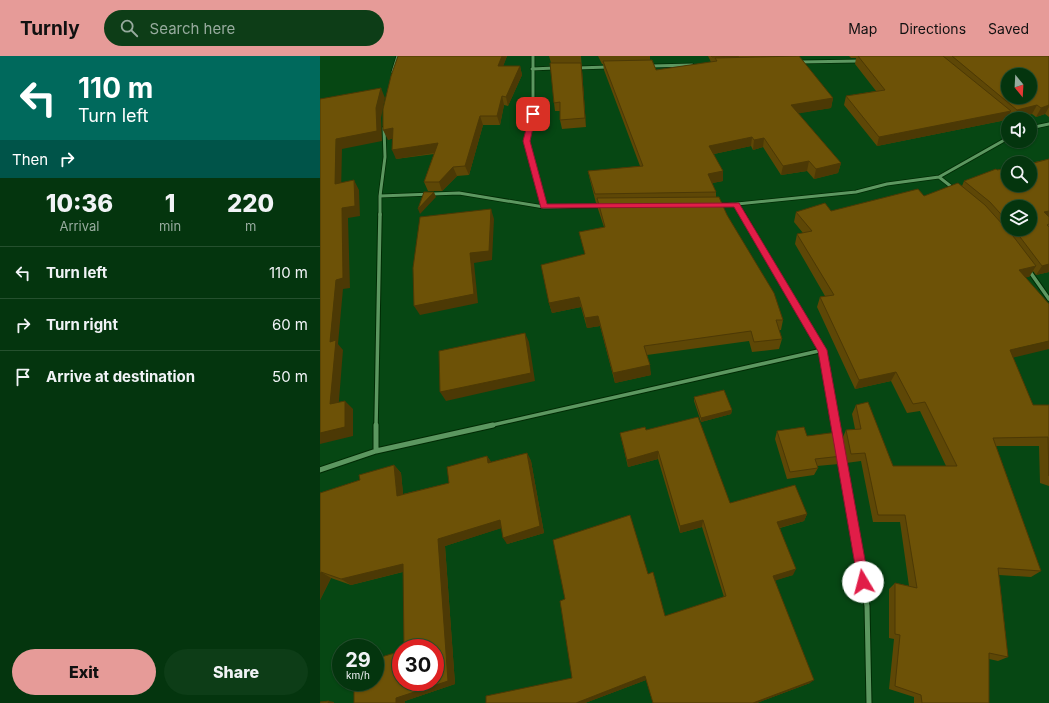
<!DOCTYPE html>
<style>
body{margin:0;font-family:Inter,sans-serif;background:#0d3d17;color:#f1f3f6;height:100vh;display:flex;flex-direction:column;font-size:15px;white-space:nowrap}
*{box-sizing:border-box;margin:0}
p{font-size:13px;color:#97ab9e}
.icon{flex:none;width:22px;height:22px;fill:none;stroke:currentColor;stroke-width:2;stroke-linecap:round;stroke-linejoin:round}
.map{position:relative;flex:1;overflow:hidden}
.sheet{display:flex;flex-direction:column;background:#04350e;width:320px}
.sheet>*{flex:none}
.banner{background:#00695c;color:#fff;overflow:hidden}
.needle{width:26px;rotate:162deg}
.tools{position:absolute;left:681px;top:12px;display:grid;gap:8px}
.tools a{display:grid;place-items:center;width:36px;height:36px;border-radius:50%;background:#04350e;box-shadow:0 1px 3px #0004,0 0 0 1px #25502e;font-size:20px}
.speed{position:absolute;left:12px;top:583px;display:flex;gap:8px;font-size:20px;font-weight:700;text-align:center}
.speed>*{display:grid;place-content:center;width:52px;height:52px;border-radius:50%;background:#04350e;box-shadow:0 1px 3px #0004,0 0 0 1px #25502e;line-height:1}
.speed small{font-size:10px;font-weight:400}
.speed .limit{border:6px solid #d22;background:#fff;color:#111}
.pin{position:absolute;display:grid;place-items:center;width:34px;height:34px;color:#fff;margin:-17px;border-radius:8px;box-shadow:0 2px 6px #0006}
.me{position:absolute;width:44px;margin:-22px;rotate:352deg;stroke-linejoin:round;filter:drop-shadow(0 0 3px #0008)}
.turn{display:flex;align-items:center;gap:14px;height:84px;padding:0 12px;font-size:18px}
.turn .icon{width:52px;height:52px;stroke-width:2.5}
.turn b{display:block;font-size:28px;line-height:34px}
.then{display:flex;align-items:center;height:38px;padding:0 12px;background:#0003;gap:8px;font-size:15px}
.eta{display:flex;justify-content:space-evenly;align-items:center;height:68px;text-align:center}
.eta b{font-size:24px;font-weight:800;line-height:28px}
.cta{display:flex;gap:8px;margin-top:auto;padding:8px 12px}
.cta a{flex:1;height:46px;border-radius:24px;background:#e69b98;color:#111;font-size:16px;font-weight:800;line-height:46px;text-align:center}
.cta a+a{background:#0d3d17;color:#f1f3f6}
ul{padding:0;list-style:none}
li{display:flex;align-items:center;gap:12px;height:52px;padding:0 12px;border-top:1px solid #25502e}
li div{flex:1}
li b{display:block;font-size:15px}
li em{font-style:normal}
header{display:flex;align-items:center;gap:24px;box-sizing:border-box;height:56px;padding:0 20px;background:#e69b98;color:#111}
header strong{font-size:19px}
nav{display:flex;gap:22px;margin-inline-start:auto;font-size:14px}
.search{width:280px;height:36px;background:#0d3d17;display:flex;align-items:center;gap:10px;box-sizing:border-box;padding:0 14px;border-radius:22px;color:#97ab9e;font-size:15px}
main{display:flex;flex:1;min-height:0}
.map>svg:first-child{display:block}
</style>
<header>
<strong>Turnly</strong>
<div class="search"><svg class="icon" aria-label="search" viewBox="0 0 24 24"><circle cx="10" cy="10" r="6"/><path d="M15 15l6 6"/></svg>Search here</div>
<nav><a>Map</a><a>Directions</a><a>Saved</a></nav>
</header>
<main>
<section class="sheet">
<div class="banner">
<div class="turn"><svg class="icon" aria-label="left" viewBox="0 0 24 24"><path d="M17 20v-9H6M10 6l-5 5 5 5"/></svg><div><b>110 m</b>Turn left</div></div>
<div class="then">Then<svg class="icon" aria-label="right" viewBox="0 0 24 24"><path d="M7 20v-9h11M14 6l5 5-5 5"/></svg></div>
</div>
<div class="eta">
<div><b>10:36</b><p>Arrival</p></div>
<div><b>1</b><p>min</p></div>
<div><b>220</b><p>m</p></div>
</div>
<ul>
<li><svg class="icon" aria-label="left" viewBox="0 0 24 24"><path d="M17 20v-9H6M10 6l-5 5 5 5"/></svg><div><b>Turn left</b></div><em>110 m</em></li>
<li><svg class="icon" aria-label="right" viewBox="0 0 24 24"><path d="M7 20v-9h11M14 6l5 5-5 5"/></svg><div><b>Turn right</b></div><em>60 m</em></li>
<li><svg class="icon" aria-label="arrive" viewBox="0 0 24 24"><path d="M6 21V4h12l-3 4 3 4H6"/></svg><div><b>Arrive at destination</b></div><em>50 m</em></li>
</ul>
<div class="cta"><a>Exit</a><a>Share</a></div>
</section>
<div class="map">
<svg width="729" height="647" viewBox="0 0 729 647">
<rect width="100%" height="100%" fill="#064713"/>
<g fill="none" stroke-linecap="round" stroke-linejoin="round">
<defs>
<path id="minor-far2" d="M 213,0 L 213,58 L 207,85 L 224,151
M 479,6 L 540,5
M 331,10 L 372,9
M 257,12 L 288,11
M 212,13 L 234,12
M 73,16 L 78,0
M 710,72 L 729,68
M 619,121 L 633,132
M 60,140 L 139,137 L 224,151 L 282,150
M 397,149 L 417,148
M 60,159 L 60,140 L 65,101 L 64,72
M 424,159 L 417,148 L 536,136 L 567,128 L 619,121 L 688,82"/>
<path id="minor-far1" d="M 423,158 L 503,294 L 516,370
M 708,213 L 729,243
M 56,370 L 60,158
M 168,370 L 503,294"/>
<path id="minor" d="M 516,369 L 518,381
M 56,395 L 56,369
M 521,396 L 547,550 L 549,647
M 0,414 L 56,395 L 173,369"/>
</defs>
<use href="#minor-far2" stroke="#002b04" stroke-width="4.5"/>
<use href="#minor-far1" stroke="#002b04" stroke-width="5.5"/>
<use href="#minor" stroke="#002b04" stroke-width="7"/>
<use href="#minor-far2" stroke="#5c9760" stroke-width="3"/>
<use href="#minor-far1" stroke="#5c9760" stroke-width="3.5"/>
<use href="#minor" stroke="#5c9760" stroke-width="5"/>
</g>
<path fill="#5e4706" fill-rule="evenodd" d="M 78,0 L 187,0 L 183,10 L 200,10 L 202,19 L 188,50 L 184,49 L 180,69 L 163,69 L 149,119 L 137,120 L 122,135 L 108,135 L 104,126 L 114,98 L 76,103 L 73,82 L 68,84 Z
M 229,0 L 261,0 L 266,71 L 242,73 L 240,64 L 240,55 L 235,55 L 234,47 L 231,7 Z
M 278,0 L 330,0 L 330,4 L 336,14 L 391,6 L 388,0 L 473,0 L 513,42 L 511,52 L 478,57 L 521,107 L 518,117 L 494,123 L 487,115 L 461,119 L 443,91 L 433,94 L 431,90 L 394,98 L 403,125 L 392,127 L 396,136 L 396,141 L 407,159 L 463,264 L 461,274 L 459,274 L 462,283 L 459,293 L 432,296 L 429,285 L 327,299 L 331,319 L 295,327 L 280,270 L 267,272 L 261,251 L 232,257 L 229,247 L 265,198 L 259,176 L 284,171 L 278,153 L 277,147 L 276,147 L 270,124 L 268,115 L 320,110 L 284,14 L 283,8 L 282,8 Z
M 529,0 L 729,0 L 729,61 L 725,58 L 716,61 L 712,58 L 693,62 L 689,59 L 686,64 L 557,90 L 524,49 L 526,40 L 556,35 L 535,8 L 536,2 L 531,2 Z
M 729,103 L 729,216 L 716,219 L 713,215 L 709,221 L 706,221 L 693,301 L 713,349 L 729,349 L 729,430 L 720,427 L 719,390 L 676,390 L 721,515 L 711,521 L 679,519 L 688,601 L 678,605 L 669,603 L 669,647 L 594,647 L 594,641 L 569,633 L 574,583 L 569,582 L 569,533 L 575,527 L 589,530 L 580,466 L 553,466 L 541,405 L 526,407 L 522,383 L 526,374 L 535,373 L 532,358 L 536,349 L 573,410 L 626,410 L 600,355 L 587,357 L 571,325 L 535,333 L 497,251 L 500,241 L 505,240 L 475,188 L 477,178 L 483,177 L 474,166 L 476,156 L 511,155 L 604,140 L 642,130 L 644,125 L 677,114 ZM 688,151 L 710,173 L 688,173 Z
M 374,341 L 412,354 L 411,358 L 381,366 L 374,345 Z
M 326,374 L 410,447 L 487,458 L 484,465 L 460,472 L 473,519 L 455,524 L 490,627 L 437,647 L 333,647 L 326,624 L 265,647 L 166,647 L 252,622 L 328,518 L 345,560 L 404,541 L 382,471 L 360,477 L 338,403 L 308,411 L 300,377 Z
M 457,375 L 487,380 L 522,400 L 519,408 L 497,410 L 498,412 L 494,419 L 467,423 L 455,383 Z
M 207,397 L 211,405 L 224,477 L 187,488 L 181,472 L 125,490 L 135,628 L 85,645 L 34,647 L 115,626 L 83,516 L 31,529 L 11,522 L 0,544 L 0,437 L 40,424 L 74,409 L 81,417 L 83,438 L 129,427 L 167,400 L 171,406 Z"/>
<path fill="#4c3905" d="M 182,0 L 187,0 L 180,19 L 178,10 Z
M 261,7 L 262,15 L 266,71 L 265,62 Z
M 200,10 L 202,19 L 188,50 L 186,41 Z
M 61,32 L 65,42 L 61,62 L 62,85 L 22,93 L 21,138 L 15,128 L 16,83 L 56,52 Z
M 182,40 L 184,49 L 180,69 L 177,60 Z
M 513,42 L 511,52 L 470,59 L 471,49 Z
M 717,49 L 712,58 L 693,62 L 697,54 Z
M 729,49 L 729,51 L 725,58 L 716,61 L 721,52 Z
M 691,55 L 686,64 L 557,90 L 559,81 Z
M 160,60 L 163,69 L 149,119 L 145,110 Z
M 73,72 L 78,81 L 68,84 L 63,74 Z
M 432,81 L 431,90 L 389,99 L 389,90 Z
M 444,82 L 443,91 L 433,94 L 434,84 Z
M 118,87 L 121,96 L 76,103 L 72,94 Z
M 489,105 L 487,115 L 461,119 L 463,110 Z
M 521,107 L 518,117 L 494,123 L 496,113 Z
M 133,111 L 137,120 L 122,135 L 119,126 Z
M 403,115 L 403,125 L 388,128 L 388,118 Z
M 34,124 L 39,134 L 40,160 L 28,162 L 30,232 L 23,233 L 18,288 L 23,294 L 18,357 L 10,348 L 10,286 L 22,152 Z
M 114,136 L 116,141 L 100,158 L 98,153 Z
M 171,153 L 174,163 L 172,204 L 154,207 L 158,247 L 100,259 L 94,250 L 150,197 Z
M 729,155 L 729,163 L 724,156 Z
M 729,208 L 729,216 L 716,219 L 722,210 Z
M 716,210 L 709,221 L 693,224 L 699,214 Z
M 259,241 L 261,251 L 232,257 L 229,247 Z
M 278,260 L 280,270 L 267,272 L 265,262 Z
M 205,277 L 209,286 L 215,325 L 126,345 L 120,336 Z
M 729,285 L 729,293 L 683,304 L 690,294 Z
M 330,309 L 331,319 L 295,327 L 293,317 Z
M 576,316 L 571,325 L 535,333 L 539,324 Z
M 25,345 L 33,353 L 33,380 L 0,388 L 0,377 Z
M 412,354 L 411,358 L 381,366 L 381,362 Z
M 338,395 L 338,403 L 308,411 L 307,404 Z
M 207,397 L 211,405 L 224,477 L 187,488 L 183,482 Z
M 167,400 L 172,407 L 168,407 Z
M 74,409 L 81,417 L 84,447 L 77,440 Z
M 487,458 L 484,465 L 455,473 L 457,466 Z
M 180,464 L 185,471 L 125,490 L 135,628 L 85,645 L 85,647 L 76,647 L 76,642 L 118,483 Z
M 383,464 L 382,471 L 360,477 L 360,470 Z
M 83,508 L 90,514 L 31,529 L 21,523 Z
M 476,513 L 473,519 L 451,526 L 453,520 Z
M 1,516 L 11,522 L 0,544 L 0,519 Z
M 325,620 L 326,624 L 265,647 L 256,647 Z
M 494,624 L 490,627 L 437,647 L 433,647 Z
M 9,645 L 14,646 L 14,647 L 8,647 Z"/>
<path fill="#6d5207" stroke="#4c3905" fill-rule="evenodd" d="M 78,0 L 182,0 L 178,10 L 200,10 L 186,41 L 182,40 L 177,60 L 160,60 L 145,110 L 133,111 L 119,126 L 104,126 L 118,87 L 72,94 L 73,72 L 63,74 L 63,53 L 71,20 Z
M 391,0 L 419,0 L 392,1 Z
M 479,0 L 513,42 L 471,49 L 521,107 L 496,113 L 489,105 L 463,110 L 444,82 L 434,84 L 432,81 L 389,90 L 403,115 L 388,118 L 396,136 L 275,138 L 268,115 L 323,110 L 283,5 L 332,4 L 336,14 L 397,5 L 395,2 Z
M 538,0 L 623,0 L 691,55 L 559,81 L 526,40 L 565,34 Z
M 632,0 L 729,0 L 729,49 L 721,52 L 717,49 L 697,54 ZM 688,19 L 710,19 L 710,41 L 688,41 Z
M 230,7 L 261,7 L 265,62 L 240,64 L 240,46 L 234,47 Z
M 61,32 L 56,52 L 57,75 L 16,83 L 15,128 L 34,124 L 35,150 L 22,152 L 23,222 L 16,224 L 10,286 L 16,284 L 10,348 L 25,345 L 25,371 L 0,377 L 0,43 Z
M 729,103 L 729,155 L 724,156 L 729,161 L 729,168 L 727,169 L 729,171 L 729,208 L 722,210 L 694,173 L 710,173 L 710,151 L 688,151 L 688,166 L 670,146 L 644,125 L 676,113 L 677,114 L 688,112 L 688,129 L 710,129 L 710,108 Z
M 638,127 L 665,149 L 693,180 L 716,210 L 699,214 L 729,248 L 729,285 L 690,294 L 713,349 L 729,349 L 729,420 L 728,381 L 673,382 L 721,515 L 678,512 L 688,601 L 669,597 L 669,647 L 602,647 L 601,639 L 575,630 L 580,579 L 575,578 L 575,527 L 597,532 L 585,459 L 558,459 L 545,397 L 531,398 L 526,374 L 541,373 L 536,349 L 548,346 L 573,410 L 637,410 L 605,346 L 593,348 L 576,316 L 539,324 L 500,241 L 514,239 L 477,178 L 492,175 L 476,156 L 505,147 L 511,155 L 598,133 L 604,140 Z
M 104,136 L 114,136 L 98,153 Z
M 399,141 L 407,159 L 454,237 L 463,264 L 456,264 L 462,283 L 434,286 L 431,275 L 324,290 L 330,309 L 293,317 L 278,260 L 265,262 L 259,241 L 229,247 L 221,209 L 265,198 L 259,176 L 285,171 L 277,142 Z
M 171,153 L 169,195 L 150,197 L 154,238 L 94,250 L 93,212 L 100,161 Z
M 205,277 L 211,317 L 120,336 L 119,295 Z
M 404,334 L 412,354 L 381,362 L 374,341 Z
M 378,361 L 410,447 L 475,429 L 487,458 L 457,466 L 476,513 L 453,520 L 494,624 L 433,647 L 333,647 L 325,620 L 256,647 L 166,647 L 166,640 L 252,622 L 240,545 L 245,543 L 233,484 L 310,459 L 328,518 L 333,516 L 345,560 L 406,540 L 383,464 L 360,470 L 338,395 L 307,404 L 300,377 L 325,371 L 326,374 Z
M 484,371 L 487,380 L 518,376 L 522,400 L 495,403 L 498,412 L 470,416 L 457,375 Z
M 207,397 L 220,470 L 183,482 L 180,464 L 118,483 L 128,625 L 76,642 L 76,647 L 34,647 L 34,626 L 55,626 L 55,603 L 81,595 L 81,626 L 115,626 L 115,592 L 84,592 L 83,508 L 21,523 L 1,516 L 0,519 L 0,437 L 40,424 L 39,419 L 74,409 L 77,440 L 129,427 L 127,411 L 167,400 L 168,407 Z
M 9,645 L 8,647 L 0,647 L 0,646 Z"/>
<path fill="#e11d48" stroke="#92132f" d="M 213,56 L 216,58 L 210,85 L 227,148 L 419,147 L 507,294 L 549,526 L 547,530 L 543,531 L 539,530 L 538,526 L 498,295 L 414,151 L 221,152 L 203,85 L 210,58 Z"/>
</svg>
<div class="tools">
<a><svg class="needle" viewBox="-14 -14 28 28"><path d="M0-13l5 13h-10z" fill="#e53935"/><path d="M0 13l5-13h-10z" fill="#97ab9e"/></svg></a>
<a><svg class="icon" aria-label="sound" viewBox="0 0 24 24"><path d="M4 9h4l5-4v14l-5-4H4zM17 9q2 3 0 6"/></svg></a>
<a><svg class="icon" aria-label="search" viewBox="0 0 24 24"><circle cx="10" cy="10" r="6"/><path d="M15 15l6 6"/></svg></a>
<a><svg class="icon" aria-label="layers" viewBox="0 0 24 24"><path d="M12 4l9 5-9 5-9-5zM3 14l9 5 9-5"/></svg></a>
</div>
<div class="speed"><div>29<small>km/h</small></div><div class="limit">30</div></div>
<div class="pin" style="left:213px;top:58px;background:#d93025"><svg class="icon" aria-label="arrive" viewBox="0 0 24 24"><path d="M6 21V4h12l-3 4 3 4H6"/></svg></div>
<svg class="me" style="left:543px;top:526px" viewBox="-20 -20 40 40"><circle r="19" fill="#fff"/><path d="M0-13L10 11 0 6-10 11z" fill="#e11d48"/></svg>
</div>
</main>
